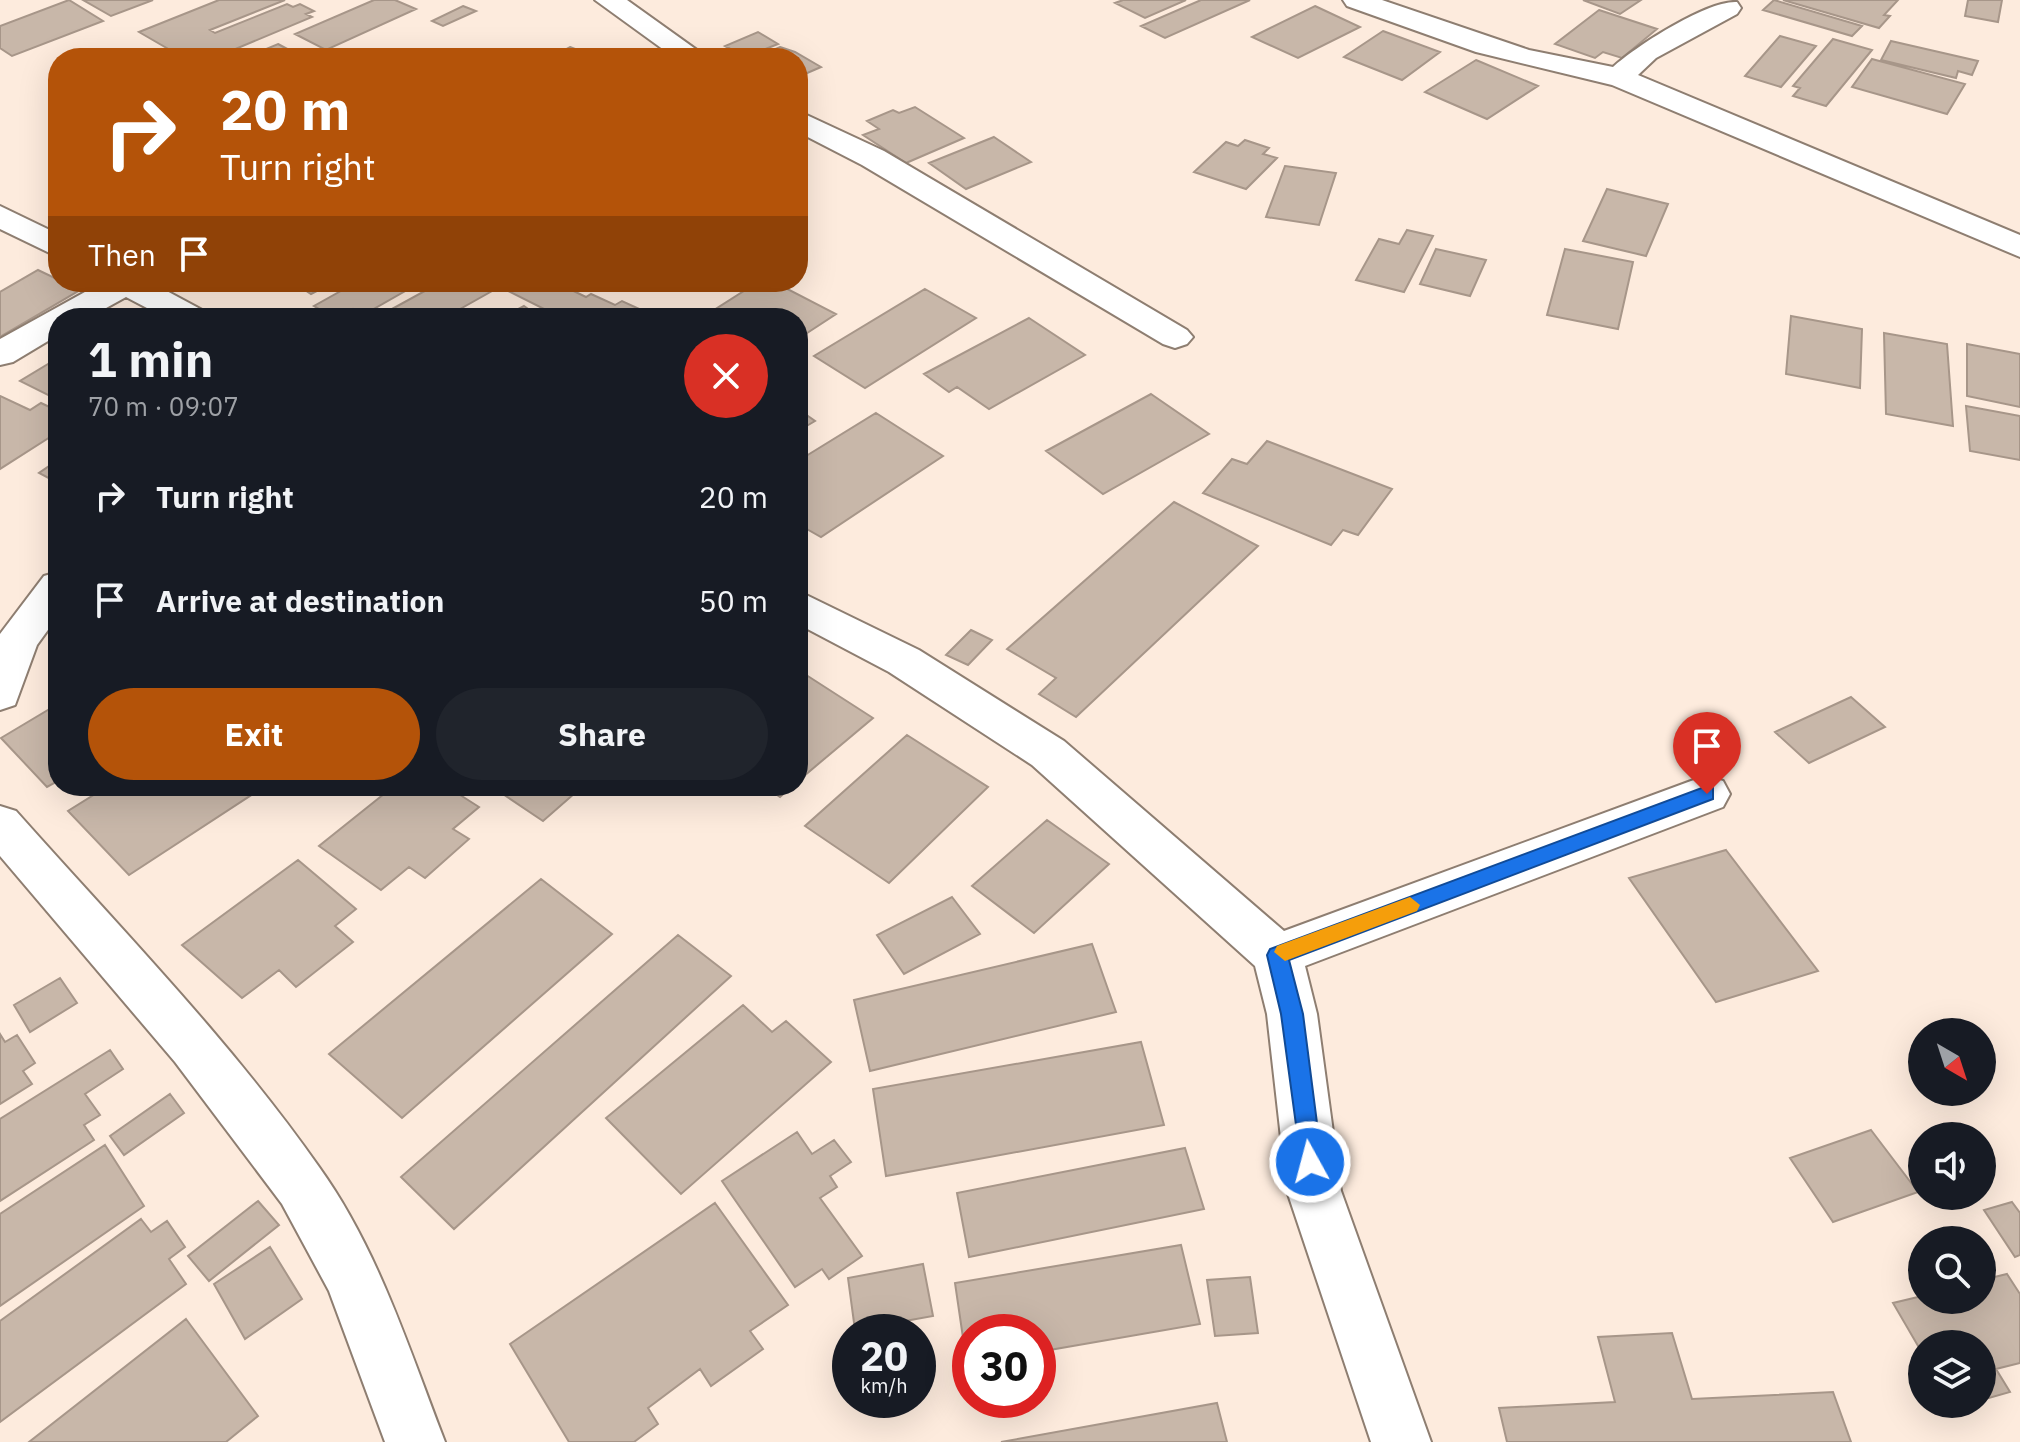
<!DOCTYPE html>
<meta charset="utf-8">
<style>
body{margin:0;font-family:"IBM Plex Sans",sans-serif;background:#20242c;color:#f1f3f6;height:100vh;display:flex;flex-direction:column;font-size:30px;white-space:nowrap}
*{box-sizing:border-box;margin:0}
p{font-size:26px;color:#9ea1a6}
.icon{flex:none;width:44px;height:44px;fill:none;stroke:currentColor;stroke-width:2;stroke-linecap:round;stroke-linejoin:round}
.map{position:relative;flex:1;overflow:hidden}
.sheet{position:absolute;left:48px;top:308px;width:760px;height:488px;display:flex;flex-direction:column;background:#171b24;border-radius:32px;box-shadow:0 8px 32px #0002}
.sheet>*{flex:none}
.hud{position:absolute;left:48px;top:48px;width:760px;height:244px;border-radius:32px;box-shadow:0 8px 32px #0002;background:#b45309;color:#fff;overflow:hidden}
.needle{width:52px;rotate:141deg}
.controls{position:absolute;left:1908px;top:1018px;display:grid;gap:16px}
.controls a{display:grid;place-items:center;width:88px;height:88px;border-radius:50%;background:#171b24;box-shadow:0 8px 32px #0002;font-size:40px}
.speed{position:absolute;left:832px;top:1314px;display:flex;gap:16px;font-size:40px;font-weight:700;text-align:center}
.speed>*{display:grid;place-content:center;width:104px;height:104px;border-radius:50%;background:#171b24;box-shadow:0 8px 32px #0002;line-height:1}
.speed small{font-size:20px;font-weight:400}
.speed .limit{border:12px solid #d22;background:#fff;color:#111}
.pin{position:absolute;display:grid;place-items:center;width:68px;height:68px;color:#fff;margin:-82px -34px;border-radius:50% 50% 50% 0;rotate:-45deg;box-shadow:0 0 8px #0007}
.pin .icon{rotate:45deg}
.me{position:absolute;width:88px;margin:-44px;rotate:353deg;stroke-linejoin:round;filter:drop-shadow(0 0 6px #0008)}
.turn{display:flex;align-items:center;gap:28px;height:168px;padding:0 40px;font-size:36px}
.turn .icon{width:104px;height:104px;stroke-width:2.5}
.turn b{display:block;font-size:56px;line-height:68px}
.then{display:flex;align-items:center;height:76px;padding:0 40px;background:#0003;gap:16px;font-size:30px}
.round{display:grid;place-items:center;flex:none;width:84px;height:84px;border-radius:42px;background:#20242c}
.head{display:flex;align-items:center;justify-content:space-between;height:136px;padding:0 40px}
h1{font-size:48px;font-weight:700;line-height:60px}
.cta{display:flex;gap:16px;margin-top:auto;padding:16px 40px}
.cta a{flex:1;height:92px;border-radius:48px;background:#b45309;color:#fff;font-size:32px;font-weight:700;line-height:92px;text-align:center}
.cta a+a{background:#20242c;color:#f1f3f6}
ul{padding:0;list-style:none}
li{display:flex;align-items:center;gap:24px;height:104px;padding:0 40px}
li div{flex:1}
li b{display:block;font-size:30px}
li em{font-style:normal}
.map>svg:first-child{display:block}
</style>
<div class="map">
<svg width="2020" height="1442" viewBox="0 0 2020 1442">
<rect width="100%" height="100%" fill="#fdebdd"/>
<path fill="#c8b7a9" stroke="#a79689" stroke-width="2" d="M 69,0 L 103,21 L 12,56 L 0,48 L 0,26 Z
M 83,0 L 153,0 L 111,16 Z
M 219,0 L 285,0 L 210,30 L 215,33 L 287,4 L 293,7 L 300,4 L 314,11 L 306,14 L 312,17 L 214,58 L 184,58 L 139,32 Z
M 374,0 L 395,0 L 416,9 L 326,50 L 295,34 Z
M 1123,0 L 1186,0 L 1145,18 L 1115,3 Z
M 1201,0 L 1250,0 L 1165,38 L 1141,26 Z
M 1583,0 L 1641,0 L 1620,14 Z
M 1774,0 L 1862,26 L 1852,36 L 1763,10 Z
M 1783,0 L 1898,0 L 1884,15 L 1890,16 L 1879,28 Z
M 1968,0 L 2002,0 L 1998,22 L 1965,16 Z
M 463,6 L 476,11 L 443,26 L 432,21 Z
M 1315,6 L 1360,27 L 1298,58 L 1252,37 Z
M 1599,10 L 1657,29 L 1622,58 L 1603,52 L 1595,58 L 1555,44 Z
M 1383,31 L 1440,52 L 1402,80 L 1344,57 Z
M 758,32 L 778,44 L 745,57 L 725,46 Z
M 1780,36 L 1816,46 L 1781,87 L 1745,76 Z
M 1833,39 L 1872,50 L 1826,106 L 1793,96 L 1800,88 L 1793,86 Z
M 1891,41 L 1978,61 L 1972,75 L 1958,71 L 1956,78 L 1881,60 Z
M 278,44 L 304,58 L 245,58 Z
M 570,47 L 598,58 L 550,58 Z
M 780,47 L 795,52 L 821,67 L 798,77 L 798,58 L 754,58 Z
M 1872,59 L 1965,84 L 1947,114 L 1852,87 Z
M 1476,60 L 1538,86 L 1487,119 L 1425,92 Z
M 915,107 L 964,138 L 906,163 L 863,135 L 879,129 L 867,121 L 893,110 L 899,113 Z
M 994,137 L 1031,162 L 966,189 L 929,163 Z
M 1245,140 L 1269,148 L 1263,154 L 1277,158 L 1246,189 L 1194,172 L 1226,142 L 1238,146 Z
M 1285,166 L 1336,173 L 1319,225 L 1266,217 Z
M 1607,189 L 1668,204 L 1646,256 L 1583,241 Z
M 1407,230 L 1433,236 L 1404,292 L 1356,280 L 1379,239 L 1399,244 Z
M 1436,249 L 1486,260 L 1470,296 L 1420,284 Z
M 1565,249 L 1633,262 L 1618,329 L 1547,315 Z
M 38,270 L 80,290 L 0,337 L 0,292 Z
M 293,282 L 334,282 L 311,294 Z
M 357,282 L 421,282 L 363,315 L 353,309 L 335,318 L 314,306 Z
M 441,282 L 508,282 L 444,318 L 381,315 Z
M 523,282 L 555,282 L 586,297 L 591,294 L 615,305 L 622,301 L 648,313 L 641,318 L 556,315 L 508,291 Z
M 758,282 L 774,282 L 836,314 L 798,339 L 798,318 L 723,318 L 711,312 Z
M 925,289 L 976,318 L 865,388 L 814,356 Z
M 524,306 L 541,318 L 501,318 Z
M 1791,316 L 1862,329 L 1860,388 L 1786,374 Z
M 1029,318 L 1085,355 L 989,409 L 957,387 L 949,392 L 924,374 Z
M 1884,333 L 1947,344 L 1953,426 L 1886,414 Z
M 1967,344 L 2020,354 L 2020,407 L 1967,396 Z
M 58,358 L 58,400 L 20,381 Z
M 1151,394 L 1209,434 L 1103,494 L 1046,451 Z
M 0,396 L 30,410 L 41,403 L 58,411 L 58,432 L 0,469 Z
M 1966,406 L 2020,416 L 2020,460 L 1970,451 Z
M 798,409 L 815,421 L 798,431 Z
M 876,413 L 943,456 L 821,537 L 798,524 L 798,461 Z
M 1267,441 L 1392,489 L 1358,535 L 1343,530 L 1331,545 L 1203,493 L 1232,459 L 1247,464 Z
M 58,460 L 58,483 L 39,473 Z
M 1174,502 L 1258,546 L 1076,717 L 1039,694 L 1056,678 L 1007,649 Z
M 971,630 L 992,640 L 968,665 L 946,655 Z
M 800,671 L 873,718 L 798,781 L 798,673 Z
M 1851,697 L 1885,727 L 1809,763 L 1775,732 Z
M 58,704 L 58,781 L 47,787 L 1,738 Z
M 907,735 L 988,787 L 889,883 L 805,826 Z
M 108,786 L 255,786 L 259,790 L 129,875 L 68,811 Z
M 394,786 L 446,786 L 479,807 L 453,829 L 469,839 L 425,878 L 409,867 L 381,890 L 319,846 Z
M 491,786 L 583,786 L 543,821 Z
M 764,786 L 792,786 L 780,797 Z
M 1047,820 L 1109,864 L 1034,933 L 972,886 Z
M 1726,850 L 1818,971 L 1716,1002 L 1629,878 Z
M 298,860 L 356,909 L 335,926 L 353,942 L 296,987 L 279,970 L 242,998 L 182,945 Z
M 541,879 L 612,934 L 402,1118 L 329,1054 Z
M 952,897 L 980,934 L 904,974 L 877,935 Z
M 678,935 L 731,976 L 454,1229 L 401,1177 Z
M 1092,944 L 1116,1012 L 870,1071 L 854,1000 Z
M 60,978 L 77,1003 L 30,1032 L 14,1005 Z
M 743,1005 L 772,1032 L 786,1021 L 831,1062 L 681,1194 L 606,1118 Z
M 0,1034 L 5,1042 L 17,1035 L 35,1063 L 23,1071 L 32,1084 L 0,1104 Z
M 1141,1042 L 1164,1125 L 886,1176 L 873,1089 Z
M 110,1050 L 123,1069 L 85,1094 L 100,1115 L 84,1125 L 94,1140 L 0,1201 L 0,1119 Z
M 170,1094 L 184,1113 L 124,1155 L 110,1136 Z
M 1871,1130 L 1918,1192 L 1833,1222 L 1790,1158 Z
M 797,1132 L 812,1154 L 834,1140 L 851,1162 L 830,1176 L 837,1187 L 820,1198 L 862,1256 L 829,1279 L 822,1269 L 795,1287 L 722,1181 Z
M 105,1145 L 144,1206 L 0,1306 L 0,1214 Z
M 1185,1148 L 1204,1209 L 969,1257 L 957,1193 Z
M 258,1201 L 279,1225 L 209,1281 L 188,1256 Z
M 2012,1202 L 2020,1213 L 2020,1255 L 2015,1257 L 1984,1210 Z
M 715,1203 L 788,1305 L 750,1331 L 763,1349 L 711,1386 L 700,1369 L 648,1408 L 658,1424 L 634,1442 L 569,1442 L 510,1344 Z
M 141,1219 L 151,1232 L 167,1221 L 185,1247 L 169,1259 L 186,1284 L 0,1422 L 0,1321 Z
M 1181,1245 L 1200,1324 L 1038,1352 L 1038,1332 L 970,1332 L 967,1365 L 955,1283 Z
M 270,1247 L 302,1299 L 245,1339 L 214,1284 Z
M 923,1264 L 933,1316 L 855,1330 L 848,1278 Z
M 2007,1274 L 2020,1294 L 2020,1363 L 1996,1369 L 2010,1392 L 1982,1400 L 1982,1344 L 1922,1344 L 1921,1351 L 1893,1303 L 1922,1296 L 1922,1300 L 1982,1300 L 1982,1280 Z
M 1250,1277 L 1258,1333 L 1215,1336 L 1207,1280 Z
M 186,1319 L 258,1416 L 226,1442 L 29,1442 Z
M 1672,1333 L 1692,1399 L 1833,1392 L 1851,1442 L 1507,1442 L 1499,1408 L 1615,1402 L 1598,1337 Z
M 1217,1403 L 1227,1442 L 1001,1442 Z"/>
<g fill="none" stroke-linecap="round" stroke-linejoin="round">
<defs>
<path id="minor" d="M 595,0 L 627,0 L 708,58 L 675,58 Z
M 1343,0 L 1382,0 L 1529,50 L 1613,67 C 1635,47 1707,0 1737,2 L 1741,8 L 1737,14 L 1656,58 L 1638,75 L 2020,235 L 2020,257 L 1612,85 L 1476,52 L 1347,6 Z
M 798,111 L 884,151 L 1187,330 L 1193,337 L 1187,344 L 1175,348 L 1163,344 L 862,165 L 798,132 Z
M 0,206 L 58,234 L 58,257 L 0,229 Z
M 103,282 L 150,282 L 204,311 L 209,318 L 166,318 L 126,297 L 88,318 L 58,318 L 58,335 L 13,362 L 0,365 L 0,339 Z
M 58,572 L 58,616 L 37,645 L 15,705 L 0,710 L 0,634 L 44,576 Z
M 798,591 L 919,650 L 1064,741 L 1284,931 L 1691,781 L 1707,776 L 1723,781 L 1730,794 L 1723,807 L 1305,966 L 1317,1014 L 1341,1191 L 1431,1442 L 1371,1442 L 1287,1191 L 1267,1014 L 1255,966 L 1032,765 L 889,672 L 798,624 Z
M 0,806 L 16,811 C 119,927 230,1040 319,1167 C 378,1249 409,1349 445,1442 L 385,1442 L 329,1291 L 282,1204 L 175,1062 L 0,856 Z"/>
</defs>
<use href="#minor" stroke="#8e7e71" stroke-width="4"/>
<use href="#minor" fill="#fff" fill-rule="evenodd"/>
</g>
<path fill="#1a73e8" stroke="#114b97" stroke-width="2" d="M 1707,786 L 1713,788 L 1713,799 L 1289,960 L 1303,1014 L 1322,1162 L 1318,1169 L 1310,1172 L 1302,1169 L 1281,1014 L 1267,955 L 1270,949 Z"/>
<path fill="#f59e0b" d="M 1410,897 L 1420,905 L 1417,911 L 1285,961 L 1274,952 L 1277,946 Z"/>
</svg>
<div class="controls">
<a><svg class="needle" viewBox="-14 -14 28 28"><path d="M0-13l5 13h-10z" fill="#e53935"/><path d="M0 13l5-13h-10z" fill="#9ea1a6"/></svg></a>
<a><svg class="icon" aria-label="sound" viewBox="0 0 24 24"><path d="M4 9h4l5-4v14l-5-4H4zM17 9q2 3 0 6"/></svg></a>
<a><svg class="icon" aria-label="search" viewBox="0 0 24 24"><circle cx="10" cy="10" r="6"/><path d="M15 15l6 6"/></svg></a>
<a><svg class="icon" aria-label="layers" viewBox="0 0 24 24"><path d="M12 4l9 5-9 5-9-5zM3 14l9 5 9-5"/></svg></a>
</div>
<div class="speed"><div>20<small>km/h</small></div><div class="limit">30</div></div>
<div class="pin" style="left:1707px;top:794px;background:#d93025"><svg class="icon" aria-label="arrive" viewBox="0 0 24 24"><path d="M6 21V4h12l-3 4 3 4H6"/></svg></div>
<svg class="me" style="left:1310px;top:1162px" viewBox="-20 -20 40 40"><circle r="17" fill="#1a73e8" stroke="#fff" stroke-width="3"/><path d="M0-11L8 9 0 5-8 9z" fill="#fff"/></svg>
<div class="hud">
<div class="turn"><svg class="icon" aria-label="right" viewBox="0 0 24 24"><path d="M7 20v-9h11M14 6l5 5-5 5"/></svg><div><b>20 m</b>Turn right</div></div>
<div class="then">Then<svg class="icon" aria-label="arrive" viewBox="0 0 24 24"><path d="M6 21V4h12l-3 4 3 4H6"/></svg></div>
</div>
<section class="sheet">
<div class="head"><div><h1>1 min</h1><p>70 m · 09:07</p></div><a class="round" style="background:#d93025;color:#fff"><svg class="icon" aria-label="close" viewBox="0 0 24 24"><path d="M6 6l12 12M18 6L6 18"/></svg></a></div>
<ul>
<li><svg class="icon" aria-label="right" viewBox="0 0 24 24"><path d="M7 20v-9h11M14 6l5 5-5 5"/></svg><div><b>Turn right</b></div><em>20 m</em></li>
<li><svg class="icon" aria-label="arrive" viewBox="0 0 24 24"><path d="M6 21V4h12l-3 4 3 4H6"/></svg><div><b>Arrive at destination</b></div><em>50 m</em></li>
</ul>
<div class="cta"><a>Exit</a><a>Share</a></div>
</section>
</div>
